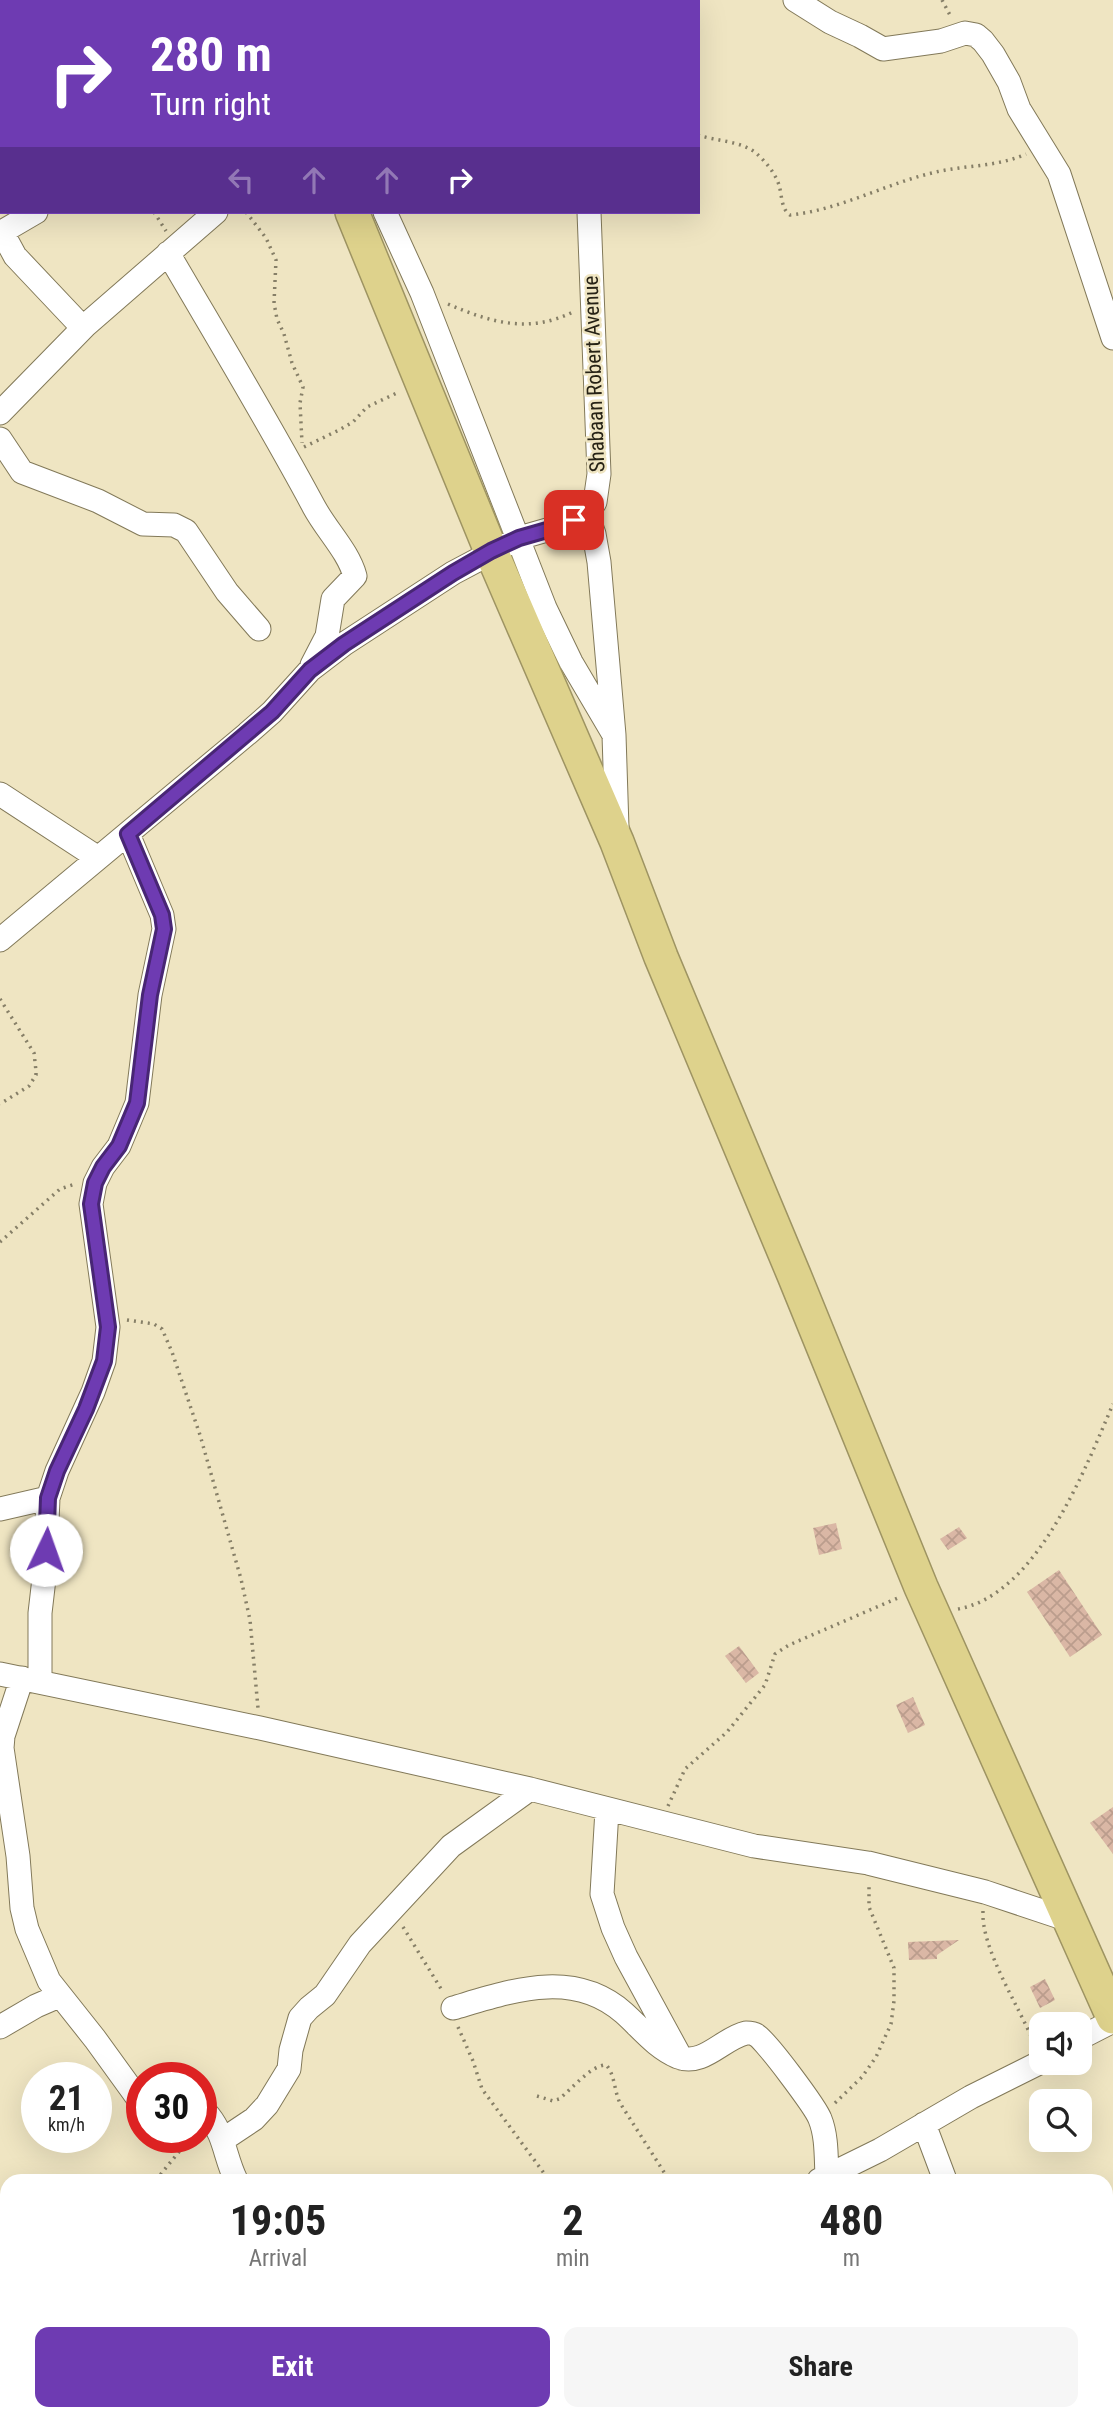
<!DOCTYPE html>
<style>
body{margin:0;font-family:"Roboto Condensed",sans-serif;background:#f6f6f6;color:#222;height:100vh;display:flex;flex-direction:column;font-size:26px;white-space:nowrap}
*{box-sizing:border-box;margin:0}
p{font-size:23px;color:#767676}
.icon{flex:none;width:38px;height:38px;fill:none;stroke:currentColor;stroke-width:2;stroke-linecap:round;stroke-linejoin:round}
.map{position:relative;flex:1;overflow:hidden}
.sheet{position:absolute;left:0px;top:2174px;width:1113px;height:247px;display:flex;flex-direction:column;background:#fff;border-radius:21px 21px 0 0;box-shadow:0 7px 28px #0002}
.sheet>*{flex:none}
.guide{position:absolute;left:0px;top:0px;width:700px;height:214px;box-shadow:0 7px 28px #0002;background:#6e3bb2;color:#fff;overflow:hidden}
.controls{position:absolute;left:1029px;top:2012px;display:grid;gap:14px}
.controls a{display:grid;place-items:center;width:63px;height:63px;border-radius:14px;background:#fff;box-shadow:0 7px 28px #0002;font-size:35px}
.speed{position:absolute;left:21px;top:2062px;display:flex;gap:14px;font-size:35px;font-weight:700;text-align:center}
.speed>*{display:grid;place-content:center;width:91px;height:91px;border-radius:50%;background:#fff;box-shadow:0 7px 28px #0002;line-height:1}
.speed small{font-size:18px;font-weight:400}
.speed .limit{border:10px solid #d22;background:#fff;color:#111}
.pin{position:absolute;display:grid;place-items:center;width:60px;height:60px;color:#fff;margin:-30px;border-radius:14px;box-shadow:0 4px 10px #0006}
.me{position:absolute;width:77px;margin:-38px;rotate:3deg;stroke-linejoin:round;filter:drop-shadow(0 0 5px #0008)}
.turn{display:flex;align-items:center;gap:24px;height:147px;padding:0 35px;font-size:32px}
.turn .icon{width:91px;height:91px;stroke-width:2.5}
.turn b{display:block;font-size:49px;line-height:60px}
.lanes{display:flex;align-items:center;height:66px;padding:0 35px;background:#0003;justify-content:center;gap:35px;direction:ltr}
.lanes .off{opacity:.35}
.eta{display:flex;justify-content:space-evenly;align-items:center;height:119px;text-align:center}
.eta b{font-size:42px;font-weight:700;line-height:49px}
.primary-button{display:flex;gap:14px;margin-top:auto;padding:14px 35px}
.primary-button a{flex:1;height:80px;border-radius:14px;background:#6e3bb2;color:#fff;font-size:28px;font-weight:700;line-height:80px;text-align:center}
.primary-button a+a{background:#f6f6f6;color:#222}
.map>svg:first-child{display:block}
</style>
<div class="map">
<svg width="1113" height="2420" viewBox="0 0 1113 2420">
<defs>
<pattern id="building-cross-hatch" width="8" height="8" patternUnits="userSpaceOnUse" patternTransform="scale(1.75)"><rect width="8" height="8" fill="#dab7a5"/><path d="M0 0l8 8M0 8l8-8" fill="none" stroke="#bb9d8d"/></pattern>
</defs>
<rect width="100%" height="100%" fill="#efe5c2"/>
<path fill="url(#building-cross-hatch)" d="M 836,1523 L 842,1549 L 819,1555 L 813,1528 Z
M 959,1527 L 967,1538 L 948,1550 L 940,1539 Z
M 1059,1570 L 1102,1635 L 1070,1657 L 1027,1592 Z
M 739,1646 L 759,1673 L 746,1683 L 725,1656 Z
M 913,1697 L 925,1725 L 908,1733 L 896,1705 Z
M 1113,1807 L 1113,1854 L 1090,1823 Z
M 959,1940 L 937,1955 L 937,1959 L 909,1960 L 908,1942 Z
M 1045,1979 L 1055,2000 L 1040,2008 L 1030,1987 Z"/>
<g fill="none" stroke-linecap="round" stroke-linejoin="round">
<defs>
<path id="minor" d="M 58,0 L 69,2
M 296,0 L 297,2
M 579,0 L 579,2
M 795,0 L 830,22 L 860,36 L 883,49 L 941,41 L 965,33 L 976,35 L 983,41 L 993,54 L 1009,82 L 1019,109 L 1059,174 L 1113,338
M 385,212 L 422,293 L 545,608 L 571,662 L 614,735
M 2,232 L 15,256 L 83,328
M 0,233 L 36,212
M 168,253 C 217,337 268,421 314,507 C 327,531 348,551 355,576 L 333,599 L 327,636 L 312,665
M 0,413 L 86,325 L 216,212
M 0,439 L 22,472 L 98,501 L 143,524 L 174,525 L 186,531 L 227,592 L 259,629
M 587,514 L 594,534 L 599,562 L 614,735 L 617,828
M 0,794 L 98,858
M 0,940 L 247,734 L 272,712 L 310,670 L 344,644 L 453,573 L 519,538 L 561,526 L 587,514 L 595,502 L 599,474 L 589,212
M 0,1509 L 48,1498
M 0,1674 L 260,1728 L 530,1789 L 754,1846 L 868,1863 L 985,1892 L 1069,1920
M 22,1678 L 3,1736 L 2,1748 L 18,1856 L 22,1908 L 27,1929 L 49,1981 L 95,2039 L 142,2104
M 40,1682 L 40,1613 L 45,1570 L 48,1498 L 57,1471 L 93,1392 L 104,1361 L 108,1327 L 91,1204 L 95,1183 L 103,1167 L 119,1146 L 137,1103 L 150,995 L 164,929 L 162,915 L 128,834
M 607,1810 L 602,1894 L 613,1928 L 626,1957 L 681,2058
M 453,2008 C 511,1991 573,1968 624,2013 C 642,2029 655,2047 678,2057 C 703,2067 723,2038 746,2033 C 749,2033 753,2033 756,2035 C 765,2039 816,2108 820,2119 C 827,2136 826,2158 827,2176
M 0,2027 L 36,2006 L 59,1996
M 1080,2038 L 1113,2021
M 201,2115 L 209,2116 C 225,2136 225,2158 236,2180
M 924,2124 L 945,2180
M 224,2139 L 254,2119 L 267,2105 L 289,2069 L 291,2050 L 300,2018 L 309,2008 L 325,1995 L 360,1944 L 451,1846 L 530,1789
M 819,2180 L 880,2150 L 971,2097 L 1041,2062
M 0,2215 L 0,2228
M 0,2349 L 7,2362
M 28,2413 L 30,2420
M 356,2413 L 361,2420
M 819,2413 L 825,2420
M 1097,2413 L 1102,2420
M 158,2420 L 168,2413
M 445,2420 L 454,2413"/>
<path id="highway" d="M 261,0 L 262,2
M 352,212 L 491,551 L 617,842 L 661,957 L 794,1275 L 921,1587 L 1113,2017"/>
</defs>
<use href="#minor" stroke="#827959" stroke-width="25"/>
<use href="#highway" stroke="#9e9462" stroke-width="36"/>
<path stroke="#867f67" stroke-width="3.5" stroke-dasharray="2 5" stroke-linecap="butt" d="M 25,0 L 26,2
M 942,0 L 951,17
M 698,135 C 716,141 741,141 756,153 C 766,162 775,173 779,185 C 782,195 781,209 790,215 C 840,210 887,183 936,172 C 966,165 997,167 1026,154
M 154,212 L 166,231
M 246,212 L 266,238 L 276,260 L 274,303 L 277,319 L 284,334 L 292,363 L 303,387 L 300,403 L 302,443
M 448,304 C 492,323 530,334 575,311
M 304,447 L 339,430 L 353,422 L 367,407 L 399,392
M 0,999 L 34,1053 L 36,1071 L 36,1075 L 29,1086 L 0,1104
M 0,1242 L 60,1189 L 75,1184
M 127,1320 L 154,1324 L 162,1329 L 172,1352 L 200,1435 L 241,1579 L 250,1620 L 258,1708
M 958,1609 C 1037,1595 1085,1469 1113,1404
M 668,1806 L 685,1769 L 727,1732 L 765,1685 L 775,1654 L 789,1645 L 900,1597
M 983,1911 C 981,1949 1019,2006 1034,2043
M 403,1927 L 443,1992
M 458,2027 L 473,2061 L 482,2089 L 549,2180
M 537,2096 L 553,2101 L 559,2099 C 572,2089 591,2065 606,2065 C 615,2074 614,2091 620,2103 L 669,2180
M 835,2103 L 862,2077 L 876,2057 L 891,2024 L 894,2001 L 894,1968 L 869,1907 L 869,1884
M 156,2180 L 191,2137
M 1106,2215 L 1113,2212
M 0,2294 L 7,2295
M 539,2413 L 542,2420
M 655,2420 L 657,2413
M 959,2420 L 973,2413"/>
<use href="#minor" stroke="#fff" stroke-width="23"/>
<use href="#highway" stroke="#ded28c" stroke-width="33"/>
</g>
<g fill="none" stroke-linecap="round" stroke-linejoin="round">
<defs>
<path id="route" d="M 46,1550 L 48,1498 L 57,1471 L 86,1409 L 104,1361 L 108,1327 L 91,1204 L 95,1183 L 103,1167 L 119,1146 L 137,1103 L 150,995 L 164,929 L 162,915 L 128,834 L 272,712 L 310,670 L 344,644 L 453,573 L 491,551 L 519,538 L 561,526 L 574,520"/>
</defs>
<use href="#route" stroke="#482674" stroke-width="18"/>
<use href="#route" stroke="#6e3bb2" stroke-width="12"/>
</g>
<g text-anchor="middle" stroke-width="5" stroke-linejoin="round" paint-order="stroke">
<g font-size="21" fill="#262215" stroke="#efe5c2">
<text transform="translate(594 374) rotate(-92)" y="7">Shabaan Robert Avenue</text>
</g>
</g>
</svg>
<div class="controls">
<a><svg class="icon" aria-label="sound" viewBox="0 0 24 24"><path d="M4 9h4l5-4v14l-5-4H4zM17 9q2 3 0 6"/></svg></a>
<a><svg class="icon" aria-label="search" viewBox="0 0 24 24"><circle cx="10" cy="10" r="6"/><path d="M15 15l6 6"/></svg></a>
</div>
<div class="speed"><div>21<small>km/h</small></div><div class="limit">30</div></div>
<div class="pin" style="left:574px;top:520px;background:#d93025"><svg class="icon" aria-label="arrive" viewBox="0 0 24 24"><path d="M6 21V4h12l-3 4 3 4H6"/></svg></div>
<svg class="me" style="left:46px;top:1550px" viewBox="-20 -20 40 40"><circle r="19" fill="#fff"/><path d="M0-13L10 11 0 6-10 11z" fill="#6e3bb2"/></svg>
<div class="guide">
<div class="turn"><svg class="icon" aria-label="right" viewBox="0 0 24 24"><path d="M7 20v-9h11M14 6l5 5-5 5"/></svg><div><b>280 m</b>Turn right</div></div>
<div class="lanes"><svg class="icon off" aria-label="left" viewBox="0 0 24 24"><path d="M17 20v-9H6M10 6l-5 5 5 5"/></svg><svg class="icon off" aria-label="ahead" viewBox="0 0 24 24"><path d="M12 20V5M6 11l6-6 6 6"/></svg><svg class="icon off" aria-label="ahead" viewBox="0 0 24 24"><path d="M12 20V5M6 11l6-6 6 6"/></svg><svg class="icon" aria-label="right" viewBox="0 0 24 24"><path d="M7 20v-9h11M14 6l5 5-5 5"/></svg></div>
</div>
<section class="sheet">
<div class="eta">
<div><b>19:05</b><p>Arrival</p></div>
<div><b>2</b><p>min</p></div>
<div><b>480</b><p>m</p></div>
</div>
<div class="primary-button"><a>Exit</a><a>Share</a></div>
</section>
</div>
